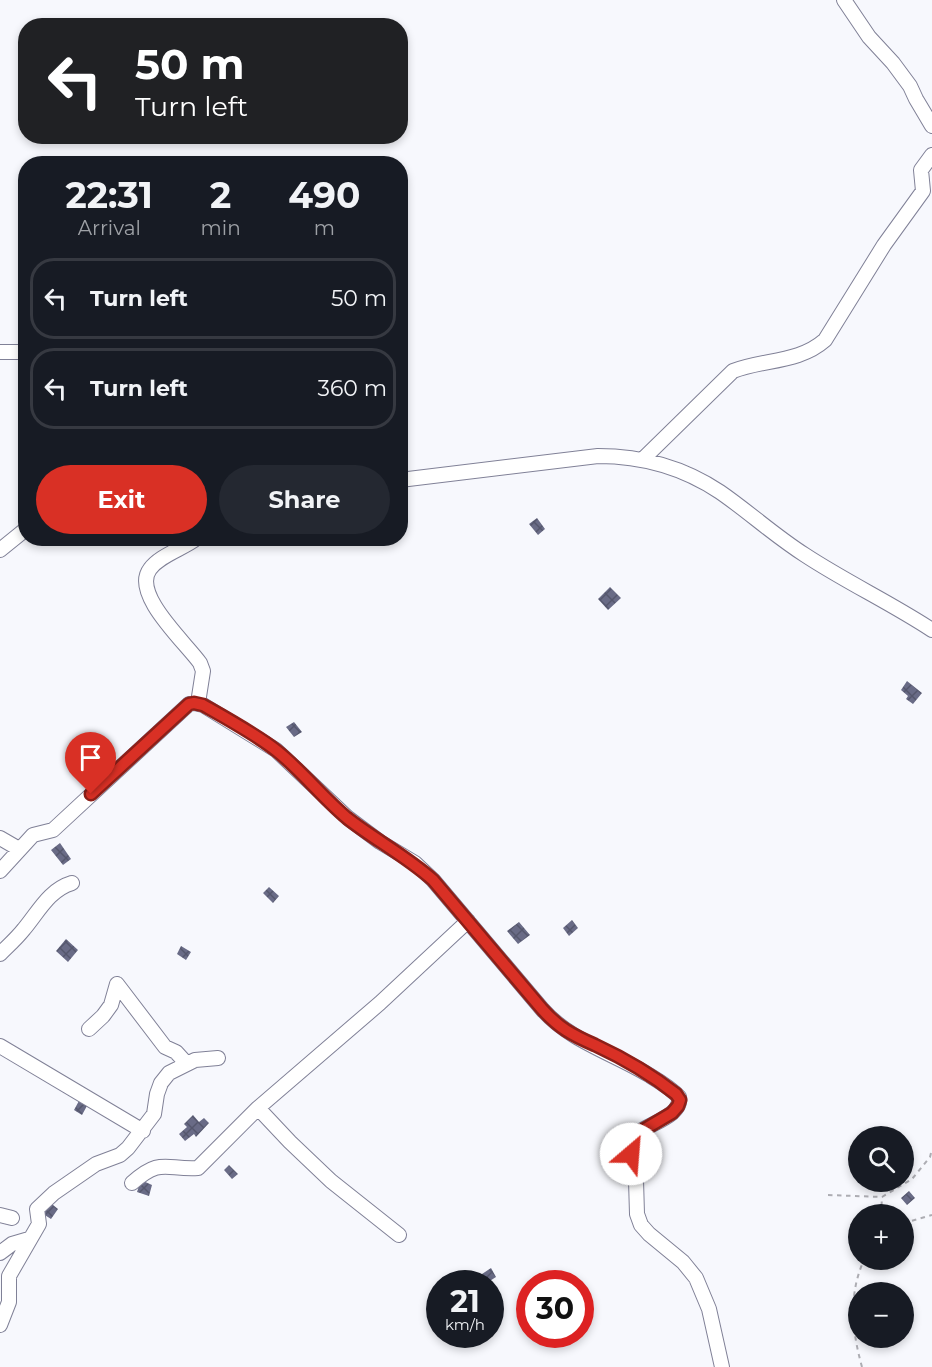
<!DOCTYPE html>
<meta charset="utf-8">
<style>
body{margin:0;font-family:Montserrat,sans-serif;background:#242831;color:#f1f3f6;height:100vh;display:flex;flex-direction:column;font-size:22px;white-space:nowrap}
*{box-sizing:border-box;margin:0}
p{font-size:20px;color:#9ea1a6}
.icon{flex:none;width:33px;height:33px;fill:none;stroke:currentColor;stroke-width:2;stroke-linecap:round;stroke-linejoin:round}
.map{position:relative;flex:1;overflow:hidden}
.side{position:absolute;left:18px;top:156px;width:390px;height:390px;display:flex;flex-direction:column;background:#171b24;border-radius:24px;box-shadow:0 3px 9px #0003}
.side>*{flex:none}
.hud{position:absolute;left:18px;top:18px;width:390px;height:126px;border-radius:24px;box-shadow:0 3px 9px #0003;background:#202124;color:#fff;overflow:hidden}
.buttons{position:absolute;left:848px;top:1126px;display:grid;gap:12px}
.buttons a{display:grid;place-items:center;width:66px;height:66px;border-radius:50%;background:#171b24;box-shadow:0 3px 9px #0003;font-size:30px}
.speed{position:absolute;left:426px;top:1270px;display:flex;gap:12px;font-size:30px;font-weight:700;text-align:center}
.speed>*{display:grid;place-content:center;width:78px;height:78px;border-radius:50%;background:#171b24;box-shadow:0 3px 9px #0003;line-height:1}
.speed small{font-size:15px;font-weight:400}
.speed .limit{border:9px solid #d22;background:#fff;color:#111}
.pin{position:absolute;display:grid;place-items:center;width:51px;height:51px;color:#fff;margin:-62px -26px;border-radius:50% 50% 50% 0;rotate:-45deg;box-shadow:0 0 6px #0007}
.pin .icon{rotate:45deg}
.me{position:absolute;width:66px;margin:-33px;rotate:27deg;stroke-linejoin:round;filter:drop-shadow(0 0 4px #0008)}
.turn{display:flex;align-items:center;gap:21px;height:126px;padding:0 18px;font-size:27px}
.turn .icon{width:78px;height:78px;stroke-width:2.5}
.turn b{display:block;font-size:42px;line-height:51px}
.eta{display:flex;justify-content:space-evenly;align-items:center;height:102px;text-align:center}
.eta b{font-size:36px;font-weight:700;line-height:42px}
.action{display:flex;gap:12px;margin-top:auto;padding:12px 18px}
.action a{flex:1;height:69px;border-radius:36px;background:#d93025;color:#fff;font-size:24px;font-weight:700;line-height:69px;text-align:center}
.action a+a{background:#242831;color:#f1f3f6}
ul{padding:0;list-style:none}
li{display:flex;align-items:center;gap:18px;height:81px;margin:0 12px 9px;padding:0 6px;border:3px solid #363941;border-radius:24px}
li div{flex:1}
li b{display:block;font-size:22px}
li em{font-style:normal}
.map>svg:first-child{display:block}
</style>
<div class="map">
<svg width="932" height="1367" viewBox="0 0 932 1367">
<defs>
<pattern id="building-cross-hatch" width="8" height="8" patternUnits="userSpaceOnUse" patternTransform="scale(1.5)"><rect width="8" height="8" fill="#696b86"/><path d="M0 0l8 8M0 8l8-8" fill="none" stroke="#55576d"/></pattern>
</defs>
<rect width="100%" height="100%" fill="#f7f8fd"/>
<path fill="url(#building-cross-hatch)" d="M 537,518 L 545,529 L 538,535 L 529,524 Z
M 610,587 L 621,598 L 608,610 L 598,599 Z
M 907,681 L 922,693 L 913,704 L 906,699 L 908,696 L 901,690 Z
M 294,722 L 302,732 L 294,737 L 286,727 Z
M 60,843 L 71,859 L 63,865 L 51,850 Z
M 269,887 L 279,896 L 273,903 L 263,893 Z
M 572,920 L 578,928 L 569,936 L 563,928 Z
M 519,922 L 530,935 L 518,944 L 507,931 Z
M 66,939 L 78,950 L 68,962 L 56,951 Z
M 181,946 L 191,952 L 186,960 L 177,954 Z
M 80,1099 L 88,1104 L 82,1115 L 74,1110 Z
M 193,1115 L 199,1122 L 204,1118 L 209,1123 L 196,1137 L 194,1134 L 185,1141 L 179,1134 L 187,1127 L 184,1124 Z
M 229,1165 L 238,1174 L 232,1179 L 224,1170 Z
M 141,1180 L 152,1185 L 149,1196 L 137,1192 Z
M 909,1191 L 915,1198 L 907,1205 L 901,1198 Z
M 48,1201 L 58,1209 L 51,1219 L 40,1212 Z
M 491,1268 L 496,1277 L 485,1284 L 479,1276 Z"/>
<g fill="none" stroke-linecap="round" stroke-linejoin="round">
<defs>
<path id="minor" d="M 844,0 L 869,37 L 893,63 L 910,86 L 916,99 L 932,126
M 0,352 L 26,352
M 642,460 L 733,371 C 764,359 799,363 825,340 L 884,245 L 923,191 L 921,170 L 932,155
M 400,480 L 598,456 C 642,456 684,468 720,492 C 749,512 775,536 805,555 C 846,582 891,603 932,630
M 197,538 C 183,549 160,555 150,569 C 131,594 186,643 200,663 L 203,671 L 198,703
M 0,550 L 26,529
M 0,838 L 19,849
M 0,871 L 33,835 L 53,830 L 189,704 L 194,703 L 203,705 L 276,750 L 348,818 L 380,842 L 415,863 L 433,880 L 542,1009 C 570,1041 613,1053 649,1075 C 659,1081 671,1088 679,1097 C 683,1119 638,1125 630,1141 L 636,1180 L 637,1214 L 641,1225 L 649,1234 L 683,1262 L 696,1278 L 709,1309 L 722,1367
M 0,954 C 8,946 17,938 24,929 C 39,911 49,890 72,883
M 117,984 L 165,1047 L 176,1052 L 186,1063
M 89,1029 L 103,1016 L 111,1005 L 117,984
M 0,1046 L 143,1131
M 132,1183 C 161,1157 166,1170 198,1168 L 258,1108
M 0,1215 L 12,1218
M 399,1235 L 331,1181 L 290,1142 L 258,1108 L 380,1003 L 468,921
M 0,1253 L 12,1244 L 29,1239
M 0,1325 L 9,1302 L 9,1276 L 39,1224 L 37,1209 L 54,1193 L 96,1164 L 120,1155 L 128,1148 L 154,1114 L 157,1094 L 161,1083 L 169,1073 L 195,1060 L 218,1058"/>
</defs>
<use href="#minor" stroke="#808197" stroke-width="16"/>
<path stroke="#adadb3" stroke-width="2" stroke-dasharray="4.5 4.5" stroke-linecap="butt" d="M 828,1195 L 882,1197 L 912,1179 L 930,1157 L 932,1149
M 881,1215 L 882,1197
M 903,1221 L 911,1221 L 932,1215
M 862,1367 C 852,1331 848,1295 864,1260"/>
<use href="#minor" stroke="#fff" stroke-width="14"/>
</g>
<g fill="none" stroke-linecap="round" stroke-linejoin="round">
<defs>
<path id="route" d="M 91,794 L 189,704 L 194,703 L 203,705 C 226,718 257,735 277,751 C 302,771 322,797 347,818 C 375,840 406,856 433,880 L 542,1009 C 559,1028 572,1035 595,1045 C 623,1058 652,1075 676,1094 L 680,1100 L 678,1106 L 672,1113 L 633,1136 L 630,1141 L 631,1154"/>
</defs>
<use href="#route" stroke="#8d1f18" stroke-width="15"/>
<use href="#route" stroke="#d93025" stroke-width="10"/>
</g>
</svg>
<div class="buttons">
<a><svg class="icon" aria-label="search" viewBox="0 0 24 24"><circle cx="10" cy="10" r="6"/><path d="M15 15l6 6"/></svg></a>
<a>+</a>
<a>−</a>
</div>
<div class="speed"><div>21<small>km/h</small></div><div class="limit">30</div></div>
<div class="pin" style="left:91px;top:794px;background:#d93025"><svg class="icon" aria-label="arrive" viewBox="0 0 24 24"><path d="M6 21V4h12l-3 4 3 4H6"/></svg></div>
<svg class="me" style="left:631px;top:1154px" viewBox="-20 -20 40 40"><circle r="19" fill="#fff"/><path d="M0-13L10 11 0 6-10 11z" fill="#d93025"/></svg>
<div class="hud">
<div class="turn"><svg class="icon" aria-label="left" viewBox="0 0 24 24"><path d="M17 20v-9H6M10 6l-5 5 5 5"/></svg><div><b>50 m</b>Turn left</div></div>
</div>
<section class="side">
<div class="eta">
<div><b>22:31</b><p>Arrival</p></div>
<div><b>2</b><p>min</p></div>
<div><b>490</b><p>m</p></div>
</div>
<ul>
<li><svg class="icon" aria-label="left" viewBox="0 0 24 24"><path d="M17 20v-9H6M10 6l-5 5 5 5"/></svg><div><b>Turn left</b></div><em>50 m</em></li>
<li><svg class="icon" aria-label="left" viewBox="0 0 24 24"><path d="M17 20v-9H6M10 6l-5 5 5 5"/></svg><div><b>Turn left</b></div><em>360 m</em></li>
</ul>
<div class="action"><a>Exit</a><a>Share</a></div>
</section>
</div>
